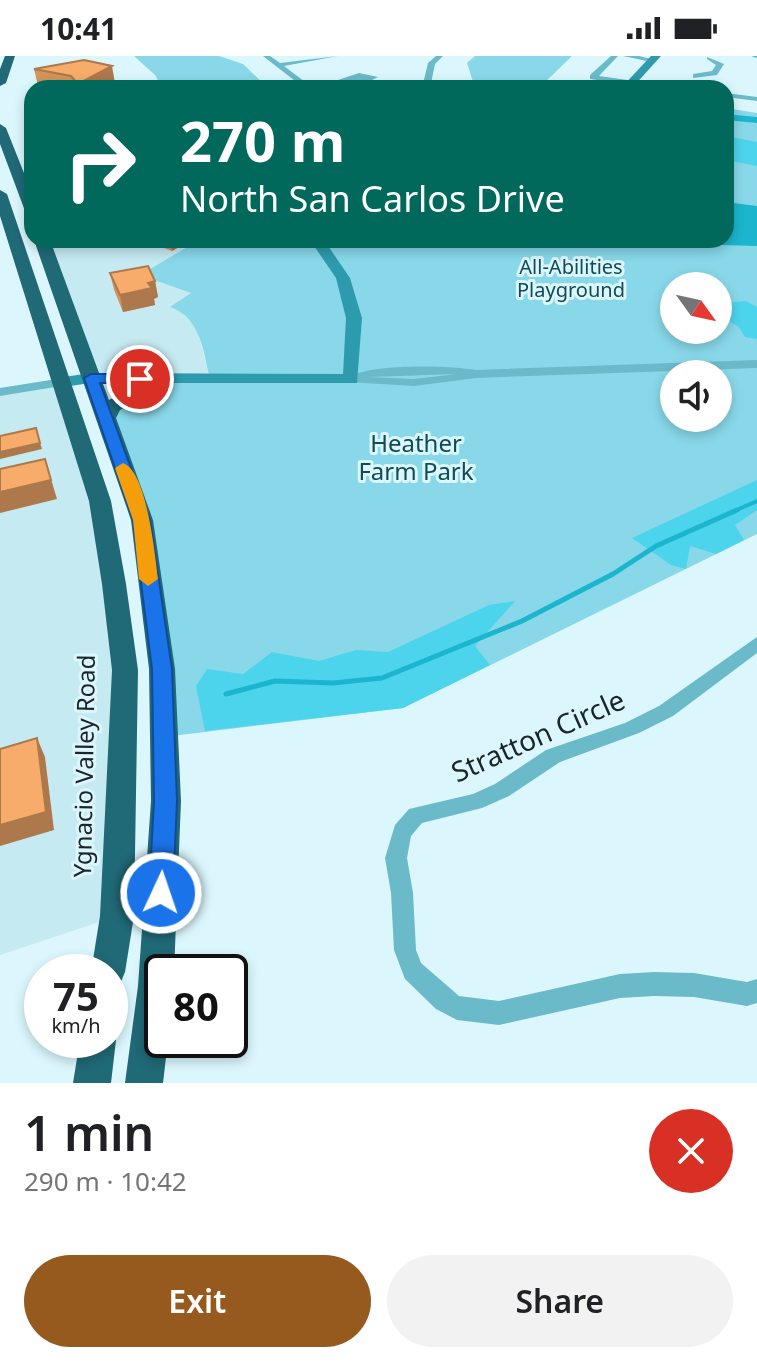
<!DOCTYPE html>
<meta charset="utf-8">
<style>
body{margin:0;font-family:"Noto Sans",sans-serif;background:#f2f2f2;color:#202124;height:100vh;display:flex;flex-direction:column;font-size:30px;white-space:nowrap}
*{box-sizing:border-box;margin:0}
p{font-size:26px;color:#757577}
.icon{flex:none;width:44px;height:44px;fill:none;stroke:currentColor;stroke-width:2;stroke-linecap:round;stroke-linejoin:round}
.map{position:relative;height:1027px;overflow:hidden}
.side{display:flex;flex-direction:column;background:#fff;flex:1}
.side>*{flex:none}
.guide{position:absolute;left:24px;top:24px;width:710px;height:168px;border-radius:24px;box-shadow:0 4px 12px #0003;background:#00695c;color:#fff;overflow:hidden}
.needle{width:52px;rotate:123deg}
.buttons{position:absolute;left:660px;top:216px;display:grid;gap:16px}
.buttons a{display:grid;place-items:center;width:72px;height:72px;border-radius:50%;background:#fff;box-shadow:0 4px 12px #0003;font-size:40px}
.speed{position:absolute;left:24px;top:898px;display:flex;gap:16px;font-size:40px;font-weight:700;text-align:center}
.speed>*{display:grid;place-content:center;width:104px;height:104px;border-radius:50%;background:#fff;box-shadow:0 4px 12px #0003;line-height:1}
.speed small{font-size:20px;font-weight:400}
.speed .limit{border:4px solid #111;border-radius:12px;background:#fff;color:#111}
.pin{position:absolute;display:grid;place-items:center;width:68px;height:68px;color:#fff;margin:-34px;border:4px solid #fff;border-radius:50%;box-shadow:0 2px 8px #0007}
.me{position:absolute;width:88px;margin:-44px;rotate:3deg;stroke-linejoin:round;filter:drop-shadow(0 0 6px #0008)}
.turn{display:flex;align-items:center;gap:28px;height:168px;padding:0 24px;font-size:36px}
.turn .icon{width:104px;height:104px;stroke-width:2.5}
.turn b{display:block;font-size:56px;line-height:68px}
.round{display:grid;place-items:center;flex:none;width:84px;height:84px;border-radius:42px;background:#f2f2f2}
.head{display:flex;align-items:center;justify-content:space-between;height:136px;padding:0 24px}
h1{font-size:48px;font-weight:600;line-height:60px}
.action{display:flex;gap:16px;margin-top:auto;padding:16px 24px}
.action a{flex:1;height:92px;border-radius:48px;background:#975a1e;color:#fff;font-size:32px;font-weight:600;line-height:92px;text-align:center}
.action a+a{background:#f2f2f2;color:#202124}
.status{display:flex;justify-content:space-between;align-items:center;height:56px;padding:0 40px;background:#fff;direction:ltr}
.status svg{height:22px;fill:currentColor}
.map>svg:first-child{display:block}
</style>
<div class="status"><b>10:41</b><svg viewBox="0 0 49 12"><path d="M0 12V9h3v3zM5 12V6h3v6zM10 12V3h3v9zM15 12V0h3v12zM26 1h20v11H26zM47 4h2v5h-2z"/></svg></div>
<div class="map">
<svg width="757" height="1027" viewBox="0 0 757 1027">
<rect width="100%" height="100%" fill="#dbf7fd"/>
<path fill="#c6eaf2" d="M 42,184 L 199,184 L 140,219 L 192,237 L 176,251 L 197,273 L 210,323 L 91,322 Z
M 63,326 L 114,528 L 117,860 L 0,899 L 0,336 Z"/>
<path fill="#88d8e9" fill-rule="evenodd" d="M 134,0 L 219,0 L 243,8 L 268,32 L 161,32 L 156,20 Z
M 475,0 L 572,0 L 539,32 L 475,32 L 467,7 Z
M 726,52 L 757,57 L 757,478 L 403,652 L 164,681 L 150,539 L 105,363 L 162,323 L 210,323 C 203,295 201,262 170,251 L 191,237 L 140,219 L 199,184 L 726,184 ZM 674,230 L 718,230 L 718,274 L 674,274 ZM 674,318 L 718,318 L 718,362 L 674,362 Z"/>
<path fill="#4cd4ed" d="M 726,80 L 757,86 L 757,110 L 726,104 Z
M 746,245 L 757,251 L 757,283 L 745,281 L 738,270 L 720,261 L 722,247 Z
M 757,424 L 757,454 L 735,469 L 744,484 L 716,498 L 690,490 L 686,513 L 671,509 L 632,482 Z
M 515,545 L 475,590 L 490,609 L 403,652 L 205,675 L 196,630 L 207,613 L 243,618 L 272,596 L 319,605 L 356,594 L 388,596 L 489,549 Z"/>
<path fill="#1bb5ce" d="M 726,146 L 757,150 L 757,190 L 722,189 L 704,184 L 726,184 Z"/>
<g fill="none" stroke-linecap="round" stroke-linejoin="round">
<path stroke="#1bb5ce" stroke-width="4" d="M 732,456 L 757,445"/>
<path stroke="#1bb5ce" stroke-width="5" d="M 226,638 L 275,625 L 333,627 L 382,622 L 522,565 L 613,518 L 656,490 L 737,454"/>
<path fill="#1bb5ce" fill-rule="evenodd" d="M 726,58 L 757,61 L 757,67 L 726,64 Z"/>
<path fill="#6bbaca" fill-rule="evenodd" d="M 263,0 L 270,0 L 280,7 L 338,0 L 284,10 L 309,29 L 335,25 L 359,17 L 378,21 L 370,25 L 304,32 Z
M 436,0 L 443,0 L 435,8 L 430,32 L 422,32 L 428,7 Z
M 611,0 L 618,0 L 599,20 L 634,25 L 634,29 L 590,23 L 590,19 Z
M 623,0 L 639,0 L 655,4 L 652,6 Z
M 752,0 L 757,0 L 757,2 L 753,1 Z
M 707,1 L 724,8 L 717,19 L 693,22 L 693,18 L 712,15 L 716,9 L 707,3 Z
M 656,28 L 670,30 L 671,32 L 653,32 Z
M 726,37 L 757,41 L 757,45 L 726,41 Z
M 757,304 L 757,312 L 476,322 L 414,330 L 347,326 L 345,323 C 366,307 448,309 476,314 ZM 457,318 L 414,323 L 369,321 L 370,321 Z
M 63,322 L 67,323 L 67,329 L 0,340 L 0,332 Z
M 757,581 L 757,597 L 673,660 L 639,677 L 560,706 L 509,740 L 482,752 L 422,767 L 411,780 L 407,802 L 413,837 L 416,894 L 421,907 L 459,940 L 499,945 L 620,918 L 654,916 L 694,917 L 747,926 L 757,923 L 757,947 L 747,950 L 694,941 L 654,940 L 620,942 L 499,969 L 457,964 L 436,953 L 405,923 L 394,894 L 391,837 L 385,802 L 395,769 L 409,753 L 473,738 L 495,728 L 546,694 L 625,667 L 659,650 Z"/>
<path fill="#2e9aad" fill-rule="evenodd" d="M 651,0 L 661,0 L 632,32 L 621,32 Z
M 310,184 L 324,184 L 350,222 L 362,262 L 357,327 L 91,327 L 63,331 L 54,326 L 57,322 L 91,317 L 343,318 L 346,262 L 336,222 Z"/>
<path fill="#206976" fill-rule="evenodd" d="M 5,0 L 15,0 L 6,27 L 0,30 L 0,13 Z
M 0,68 L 6,72 L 32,137 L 32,159 L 25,155 L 0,88 Z
M 0,134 L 7,138 L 111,445 L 126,528 L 138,614 L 134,860 L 125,916 L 120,928 L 110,933 L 110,916 L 91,916 L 100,860 L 112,614 L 102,528 L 89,445 L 0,160 Z
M 34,184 L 50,184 L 109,344 L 155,319 L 169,319 L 171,323 L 120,354 L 116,362 L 153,464 L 175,613 L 181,745 L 174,916 L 162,916 L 162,984 L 168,984 L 163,1027 L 125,1027 L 138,930 L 151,745 L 149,613 L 131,464 Z
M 110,971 L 116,984 L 111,1027 L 73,1027 L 80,984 L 110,984 Z"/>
</g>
<path fill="#d4945c" d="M 34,13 L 115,27 L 106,32 L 49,32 L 38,30 Z
M 143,184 L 191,184 L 172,195 Z
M 110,217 L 155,225 L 158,241 L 154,243 L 155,249 L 123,256 L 114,234 Z"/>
<path fill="#ad784b" d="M 112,10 L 115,27 L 106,32 L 79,32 L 78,28 Z
M 170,184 L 191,184 L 172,195 Z
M 155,225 L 158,241 L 154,243 L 155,249 L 123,256 L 120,239 Z
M 40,387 L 42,393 L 0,403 L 0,396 Z
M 45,403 L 57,443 L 0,457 L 0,436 Z
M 37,682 L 45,701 L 54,774 L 0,790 L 0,769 Z"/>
<path fill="#f7ac6b" stroke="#ad784b" stroke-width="2" d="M 84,4 L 112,10 L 78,28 L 71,20 L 34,13 Z
M 148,210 L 155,225 L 148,227 L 152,232 L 120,239 L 110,217 Z
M 36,372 L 40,387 L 0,396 L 0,380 Z
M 45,403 L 51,424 L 0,436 L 0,413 Z
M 37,682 L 46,756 L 0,769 L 0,693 Z"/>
<path fill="#1a73e8" stroke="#114b97" stroke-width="2" d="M 91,318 L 140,318 L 147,323 L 140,327 L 100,327 L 150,464 L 172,613 L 177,745 L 173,837 L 170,846 L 161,849 L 152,846 L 149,837 L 154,745 L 152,613 L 133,464 L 84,322 Z"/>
<path fill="#f59e0b" d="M 123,407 C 147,415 155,500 158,523 L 148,530 L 139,523 L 133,464 L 115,412 Z"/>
<g text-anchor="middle" stroke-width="6" stroke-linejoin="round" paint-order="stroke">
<g font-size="20" fill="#104b56" stroke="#dbf7fd">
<text x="571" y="218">All-Abilities<tspan x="571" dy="23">Playground</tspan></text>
</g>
<g font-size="24" fill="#104b56" stroke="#dbf7fd">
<text x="416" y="396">Heather<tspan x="416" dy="28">Farm Park</tspan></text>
</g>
<g font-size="24" fill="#1b2527" stroke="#dbf7fd">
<text transform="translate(85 710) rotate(-89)" y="8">Ygnacio Valley Road</text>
</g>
<g font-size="28" fill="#1b2527" stroke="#dbf7fd">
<text transform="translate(538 680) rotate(-24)" y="10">Stratton Circle</text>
</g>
</g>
</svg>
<div class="buttons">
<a><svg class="needle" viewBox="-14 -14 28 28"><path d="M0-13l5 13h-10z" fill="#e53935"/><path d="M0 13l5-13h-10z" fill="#757577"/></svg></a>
<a><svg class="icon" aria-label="sound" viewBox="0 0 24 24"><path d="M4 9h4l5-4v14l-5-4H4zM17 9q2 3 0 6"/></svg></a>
</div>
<div class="speed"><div>75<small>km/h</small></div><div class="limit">80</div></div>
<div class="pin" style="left:140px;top:323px;background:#d93025"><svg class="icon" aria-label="arrive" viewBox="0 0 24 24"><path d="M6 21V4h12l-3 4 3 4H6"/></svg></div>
<svg class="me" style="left:161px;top:837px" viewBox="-20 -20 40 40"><circle r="17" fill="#1a73e8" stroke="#fff" stroke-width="3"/><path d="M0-11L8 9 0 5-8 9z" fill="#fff"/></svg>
<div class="guide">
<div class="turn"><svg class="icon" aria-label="right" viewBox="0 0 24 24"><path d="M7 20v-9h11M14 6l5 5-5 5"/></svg><div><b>270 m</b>North San Carlos Drive</div></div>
</div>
</div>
<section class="side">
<div class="head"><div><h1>1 min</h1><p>290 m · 10:42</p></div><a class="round" style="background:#d93025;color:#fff"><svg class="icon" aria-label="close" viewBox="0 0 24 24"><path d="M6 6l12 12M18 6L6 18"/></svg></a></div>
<div class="action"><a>Exit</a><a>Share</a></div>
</section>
